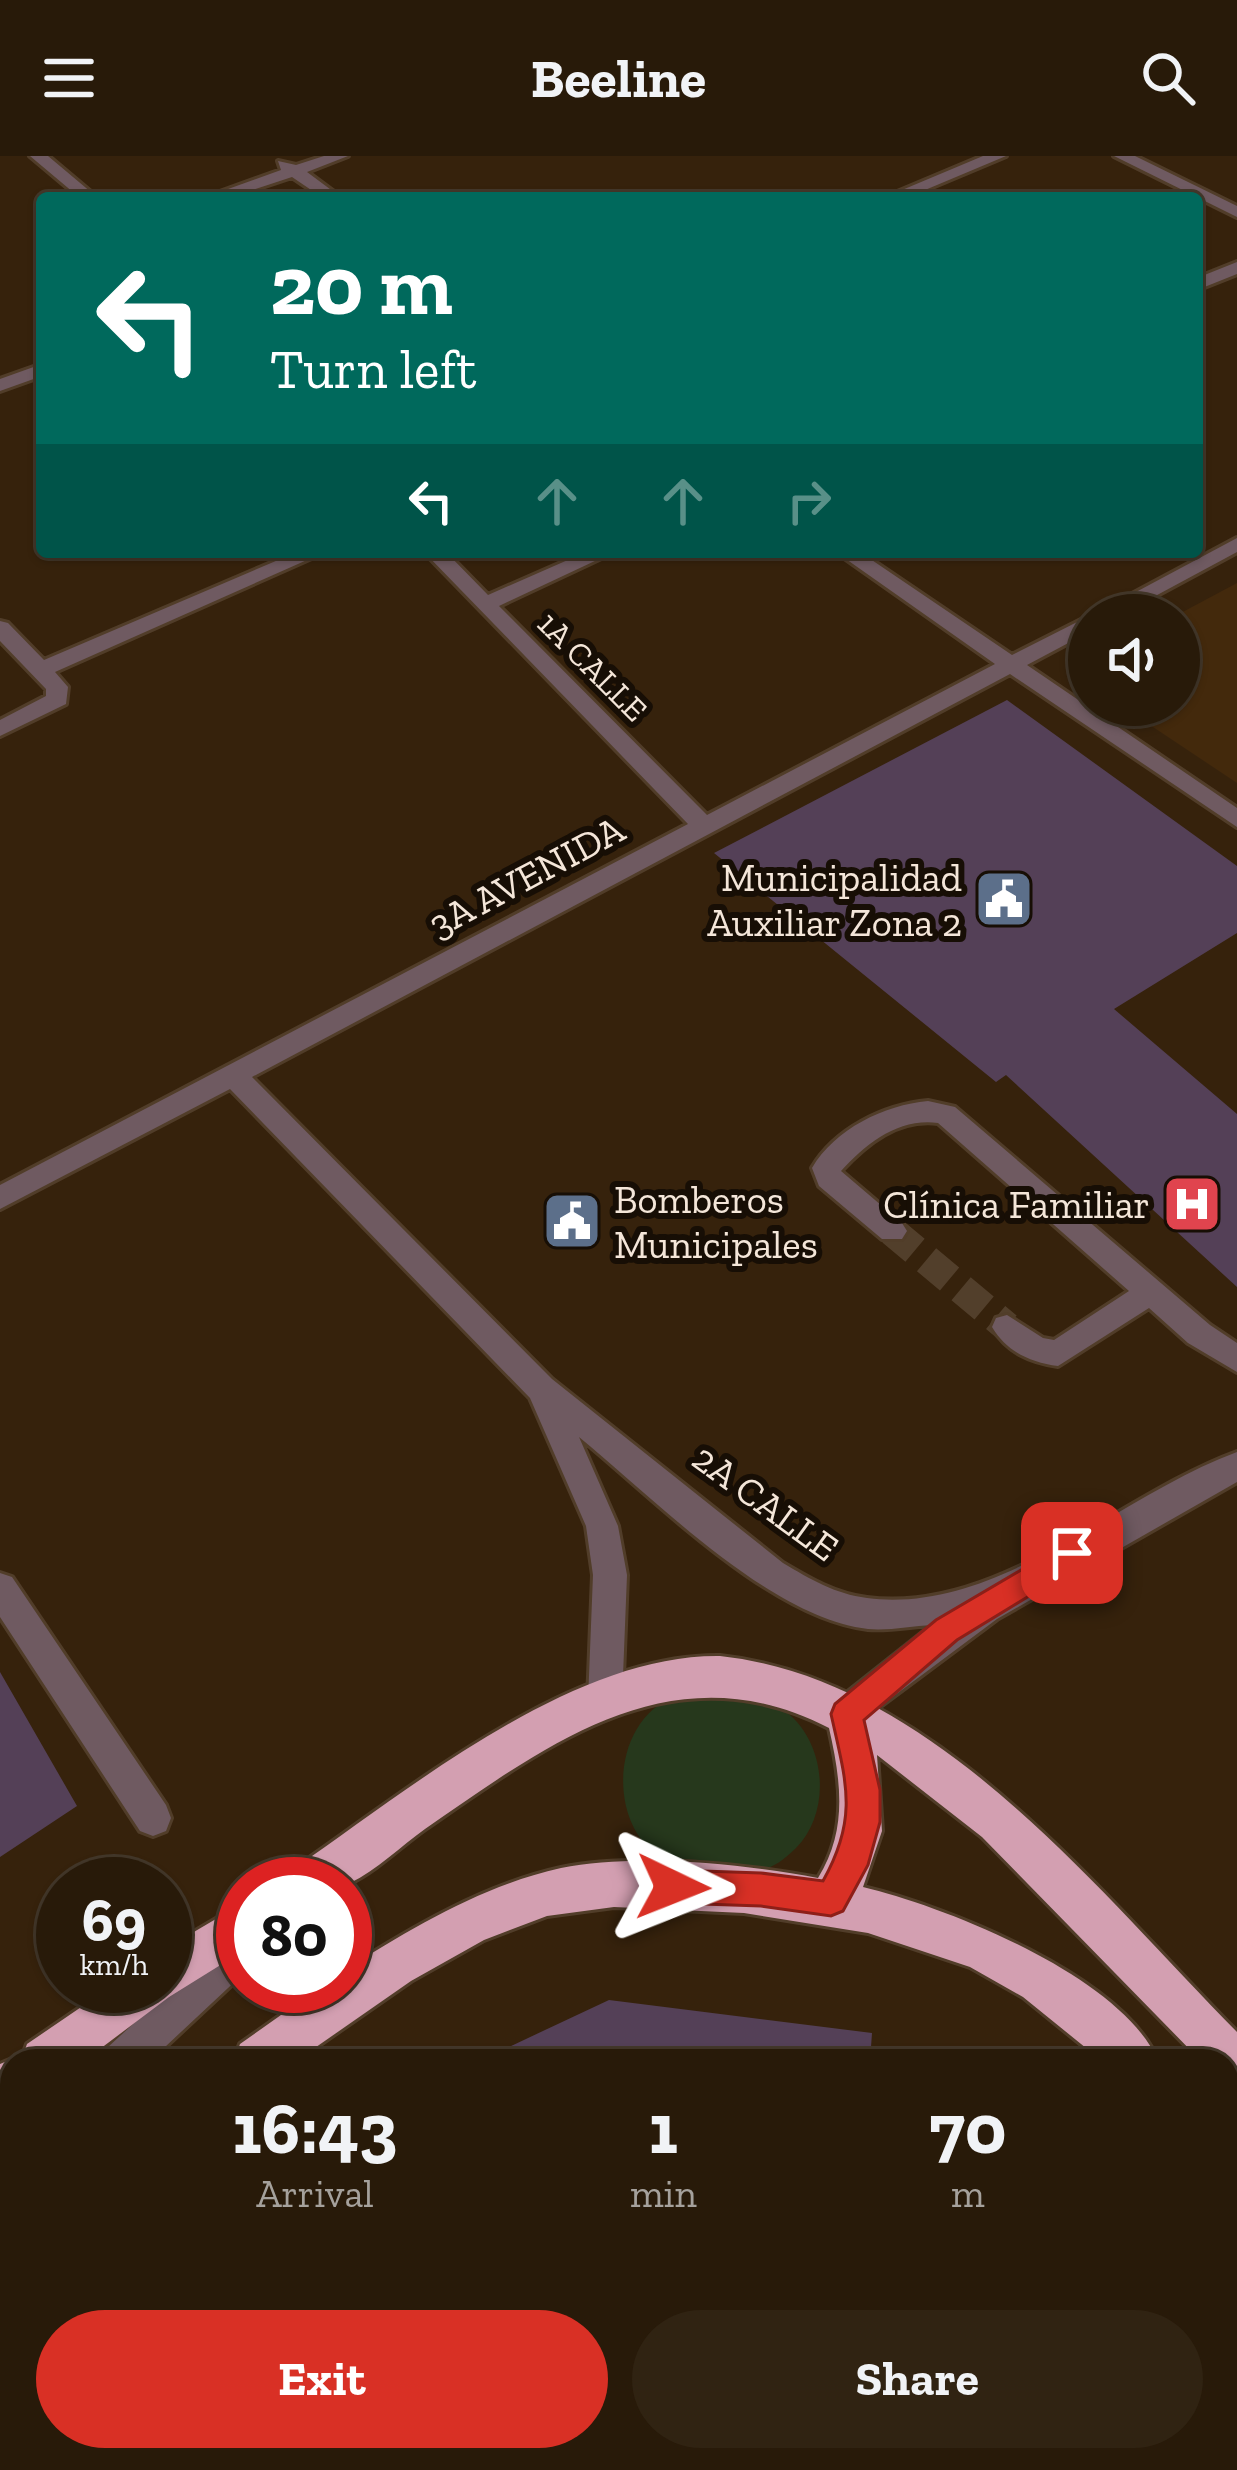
<!DOCTYPE html>
<meta charset="utf-8">
<style>
body{margin:0;font-family:"Zilla Slab",serif;background:#302312;color:#f1f3f6;height:100vh;display:flex;flex-direction:column;font-size:45px;white-space:nowrap}
*{box-sizing:border-box;margin:0}
p{font-size:39px;color:#a5a19c}
.icon{flex:none;width:66px;height:66px;fill:none;stroke:currentColor;stroke-width:2;stroke-linecap:round;stroke-linejoin:round}
.map{position:relative;flex:1;overflow:hidden}
.side{position:absolute;left:0px;top:1893px;width:1239px;height:423px;display:flex;flex-direction:column;background:#281a09;border-radius:36px 36px 0 0;box-shadow:0 3px 9px #0004,0 0 0 3px #44382a}
.side>*{flex:none}
.top-card{position:absolute;left:36px;top:36px;width:1167px;height:366px;border-radius:12px;box-shadow:0 3px 9px #0004,0 0 0 3px #44382a;background:#00695c;color:#fff;overflow:hidden}
.buttons{position:absolute;left:1068px;top:438px;display:grid;gap:24px}
.buttons a{display:grid;place-items:center;width:132px;height:132px;border-radius:50%;background:#281a09;box-shadow:0 3px 9px #0004,0 0 0 3px #44382a;font-size:60px}
.speed{position:absolute;left:36px;top:1701px;display:flex;gap:24px;font-size:60px;font-weight:700;text-align:center}
.speed>*{display:grid;place-content:center;width:156px;height:156px;border-radius:50%;background:#281a09;box-shadow:0 3px 9px #0004,0 0 0 3px #44382a;line-height:1}
.speed small{font-size:30px;font-weight:400}
.speed .limit{border:18px solid #d22;background:#fff;color:#111}
.pin{position:absolute;display:grid;place-items:center;width:102px;height:102px;color:#fff;margin:-51px;border-radius:24px;box-shadow:0 6px 18px #0006}
.me{position:absolute;width:132px;margin:-66px;rotate:92deg;stroke-linejoin:round;filter:drop-shadow(0 0 9px #0008)}
.turn{display:flex;align-items:center;gap:42px;height:252px;padding:0 36px;font-size:54px}
.turn .icon{width:156px;height:156px;stroke-width:2.5}
.turn b{display:block;font-size:84px;line-height:102px}
.lanes{display:flex;align-items:center;height:114px;padding:0 36px;background:#0003;justify-content:center;gap:60px;direction:ltr}
.lanes .off{opacity:.35}
.eta{display:flex;justify-content:space-evenly;align-items:center;height:204px;text-align:center}
.eta b{font-size:72px;font-weight:700;line-height:84px}
.button{display:flex;gap:24px;margin-top:auto;padding:24px 36px}
.button a{flex:1;height:138px;border-radius:72px;background:#d93025;color:#fff;font-size:48px;font-weight:700;line-height:138px;text-align:center}
.button a+a{background:#302312;color:#f1f3f6}
header{display:flex;justify-content:space-between;align-items:center;height:156px;padding:0 36px;background:#281a09;font-size:54px;font-weight:700}
.map>svg:first-child{display:block}
</style>
<header><svg class="icon" aria-label="menu" viewBox="0 0 24 24"><path d="M4 6h16M4 12h16M4 18h16"/></svg>Beeline<svg class="icon" aria-label="search" viewBox="0 0 24 24"><circle cx="10" cy="10" r="6"/><path d="M15 15l6 6"/></svg></header>
<div class="map">
<svg width="1237" height="2314" viewBox="0 0 1237 2314">
<rect width="100%" height="100%" fill="#36220c"/>
<path fill="#3a2831" d="M 12,2201 L 12,2304 L 240,2304 L 247,2314 L 0,2314 L 0,2211 Z"/>
<path fill="#43290c" d="M 1237,427 L 1237,627 L 1120,549 L 1179,549 L 1177,459 Z"/>
<path fill="#26381c" d="M 730,1531 C 747,1538 767,1544 782,1553 C 826,1582 833,1655 796,1692 C 772,1716 755,1719 722,1714 C 706,1712 682,1713 668,1706 C 605,1675 609,1564 676,1540 C 692,1534 713,1534 730,1531 Z"/>
<path fill="#544057" d="M 1007,544 L 1237,710 L 1237,777 L 1114,853 L 1237,958 L 1237,1131 L 1006,919 L 996,926 L 714,697 Z
M 0,1516 L 77,1650 L 0,1701 Z
M 609,1844 L 872,1877 L 870,1905 L 479,1905 Z"/>
<g fill="none" stroke-linecap="round" stroke-linejoin="round">
<path stroke="#523f2b" stroke-width="30" stroke-dasharray="30 15" stroke-linecap="butt" d="M 892,1075 L 1007,1171"/>
<path stroke="#523f2b" stroke-width="39" stroke-dasharray="39 20" stroke-linecap="butt" d="M 0,1994 L 12,1986"/>
<defs>
<path id="minor" d="M 30,0 L 48,0 L 98,42 L 80,42 Z
M 324,0 L 348,0 L 307,16 L 342,42 L 323,42 L 292,21 L 228,42 L 203,42 L 281,14 L 278,5 L 296,9 Z
M 983,0 L 1006,0 L 906,42 L 883,42 Z
M 1114,0 L 1135,0 L 1237,50 L 1237,61 Z
M 1237,106 L 1237,118 L 1197,134 L 1197,122 Z
M 42,208 L 42,220 L 0,235 L 0,223 Z
M 1237,382 L 1237,396 L 1120,459 L 1093,459 Z
M 297,396 L 325,396 L 55,516 L 68,531 L 66,548 L 0,580 L 0,564 L 46,540 L 46,533 L 0,485 L 0,465 L 8,467 L 44,504 Z
M 424,396 L 446,396 L 488,439 L 586,396 L 614,396 L 499,450 L 707,659 L 995,508 L 836,396 L 860,396 L 1012,499 L 1089,460 L 1089,476 L 1027,509 L 1237,652 L 1237,671 L 1010,518 L 252,921 L 552,1223 L 783,1407 C 810,1423 835,1438 867,1442 C 999,1459 1119,1339 1237,1296 L 1237,1326 L 997,1463 L 847,1575 L 835,1570 L 830,1558 L 835,1546 L 932,1469 C 912,1470 888,1475 868,1473 C 770,1462 655,1343 579,1281 L 618,1370 L 627,1419 L 622,1545 L 617,1557 L 605,1561 L 593,1557 L 588,1545 L 593,1419 L 586,1370 L 530,1242 L 230,933 L 0,1053 L 0,1029 L 688,668 Z
M 928,945 L 955,951 L 1210,1169 L 1237,1187 L 1237,1216 L 1188,1187 L 1149,1152 L 1058,1210 C 1030,1206 1007,1196 992,1171 L 996,1162 L 1007,1159 L 1043,1182 L 1054,1184 L 1129,1135 L 938,967 C 898,962 867,987 841,1015 L 902,1067 L 907,1075 L 902,1083 L 882,1083 L 819,1030 L 812,1012 C 835,973 884,949 928,945 Z
M 0,1417 L 12,1421 L 166,1649 L 171,1662 L 166,1675 L 153,1680 L 140,1675 L 0,1461 Z
M 243,1773 L 243,1818 L 150,1905 L 103,1905 L 108,1891 L 230,1779 Z"/>
<path id="highway" d="M 720,1500 C 933,1523 1096,1733 1237,1876 L 1237,1932 L 1227,1928 L 1227,1905 L 1201,1905 L 982,1681 L 877,1599 L 882,1675 L 863,1731 C 947,1751 1123,1821 1158,1905 L 1102,1905 L 1023,1841 L 970,1811 L 868,1777 L 744,1757 L 614,1751 L 547,1760 L 484,1784 L 411,1825 L 296,1905 L 234,1905 L 240,1888 L 322,1830 L 345,1830 L 345,1814 C 411,1772 484,1729 561,1712 C 635,1697 745,1708 818,1722 C 848,1674 841,1625 829,1572 C 674,1492 551,1586 425,1673 C 401,1690 377,1714 350,1727 C 340,1732 306,1728 289,1728 L 295,1712 C 411,1632 573,1498 720,1500 Z
M 243,1747 L 243,1795 L 169,1841 L 84,1905 L 21,1905 L 27,1888 L 112,1830 L 165,1830 L 165,1793 Z
M 12,1903 L 16,1905 L 12,1905 L 12,1955 L 0,1960 L 0,1908 Z
M 1227,1982 L 1237,1986 L 1237,2041 L 1227,2037 Z
M 12,2061 L 12,2115 L 0,2120 L 0,2066 Z"/>
</defs>
<use href="#minor" stroke="#513d29" stroke-width="6"/>
<use href="#highway" stroke="#513d29" stroke-width="6"/>
<use href="#minor" fill="#6f5a61" fill-rule="evenodd"/>
<use href="#highway" fill="#d39fb1" fill-rule="evenodd"/>
</g>
<path fill="#d93025" stroke="#8d1f18" stroke-width="3" d="M 1072,1384 L 1083,1388 L 1087,1397 L 1083,1407 L 957,1484 L 864,1564 L 880,1634 L 880,1666 L 868,1709 L 843,1755 L 831,1760 L 761,1750 L 673,1747 L 661,1743 L 656,1731 L 661,1719 L 673,1714 L 761,1717 L 823,1725 C 859,1661 846,1626 831,1558 L 835,1548 L 936,1464 Z"/>
<defs>
<symbol id="civic-square" viewBox="-11 -11 22 22"><rect x="-9" y="-9" width="18" height="18" rx="4" fill="#5c6f8a" stroke="#170e05"/><path d="M-.6-6.5H3V-4.5H.6V-3L4-1V1h2V6H-6V1h2V-1L-.6-3ZM-1.2 2.5V6h2.4V2.5Z" fill="#fff"/></symbol>
<symbol id="hospital-square" viewBox="-11 -11 22 22"><rect x="-9" y="-9" width="18" height="18" rx="4" fill="#e0444e" stroke="#170e05"/><path d="M-5-5h3v3.5h4V-5h3V5h-3V1.5h-4V5h-3Z" fill="#fff"/></symbol>
</defs>
<g fill-rule="evenodd">
<use href="#civic-square" x="971" y="710" width="66" height="66"/>
<use href="#hospital-square" x="1159" y="1015" width="66" height="66"/>
<use href="#civic-square" x="539" y="1032" width="66" height="66"/>
</g>
<g text-anchor="middle" stroke-width="12" stroke-linejoin="round" paint-order="stroke">
<g font-size="33" fill="#f4e6d9" stroke="#170e05">
<text transform="translate(593 510) rotate(45)" y="12">1A CALLE</text>
</g>
<g font-size="39" fill="#f4e6d9" stroke="#170e05">
<text transform="translate(526 720) rotate(-28)" y="14">3A AVENIDA</text>
<text transform="translate(766 1346) rotate(36)" y="14">2A CALLE</text>
</g>
<g font-size="39" fill="#f4e6d9" stroke="#170e05" text-anchor="end">
<text x="962" y="735">Municipalidad<tspan x="962" dy="45">Auxiliar Zona 2</tspan></text>
<text x="614" y="1057" text-anchor="start">Bomberos<tspan x="614" dy="45">Municipales</tspan></text>
<text x="1150" y="1062">Clínica Familiar</text>
</g>
</g>
</svg>
<div class="buttons">
<a><svg class="icon" aria-label="sound" viewBox="0 0 24 24"><path d="M4 9h4l5-4v14l-5-4H4zM17 9q2 3 0 6"/></svg></a>
</div>
<div class="speed"><div>69<small>km/h</small></div><div class="limit">80</div></div>
<div class="pin" style="left:1072px;top:1397px;background:#d93025"><svg class="icon" aria-label="arrive" viewBox="0 0 24 24"><path d="M6 21V4h12l-3 4 3 4H6"/></svg></div>
<svg class="me" style="left:673px;top:1731px" viewBox="-20 -20 40 40"><path d="M0-17L14 15 0 8-14 15z" fill="#d93025" stroke="#fff" stroke-width="4"/></svg>
<div class="top-card">
<div class="turn"><svg class="icon" aria-label="left" viewBox="0 0 24 24"><path d="M17 20v-9H6M10 6l-5 5 5 5"/></svg><div><b>20 m</b>Turn left</div></div>
<div class="lanes"><svg class="icon" aria-label="left" viewBox="0 0 24 24"><path d="M17 20v-9H6M10 6l-5 5 5 5"/></svg><svg class="icon off" aria-label="ahead" viewBox="0 0 24 24"><path d="M12 20V5M6 11l6-6 6 6"/></svg><svg class="icon off" aria-label="ahead" viewBox="0 0 24 24"><path d="M12 20V5M6 11l6-6 6 6"/></svg><svg class="icon off" aria-label="right" viewBox="0 0 24 24"><path d="M7 20v-9h11M14 6l5 5-5 5"/></svg></div>
</div>
<section class="side">
<div class="eta">
<div><b>16:43</b><p>Arrival</p></div>
<div><b>1</b><p>min</p></div>
<div><b>70</b><p>m</p></div>
</div>
<div class="button"><a>Exit</a><a>Share</a></div>
</section>
</div>
